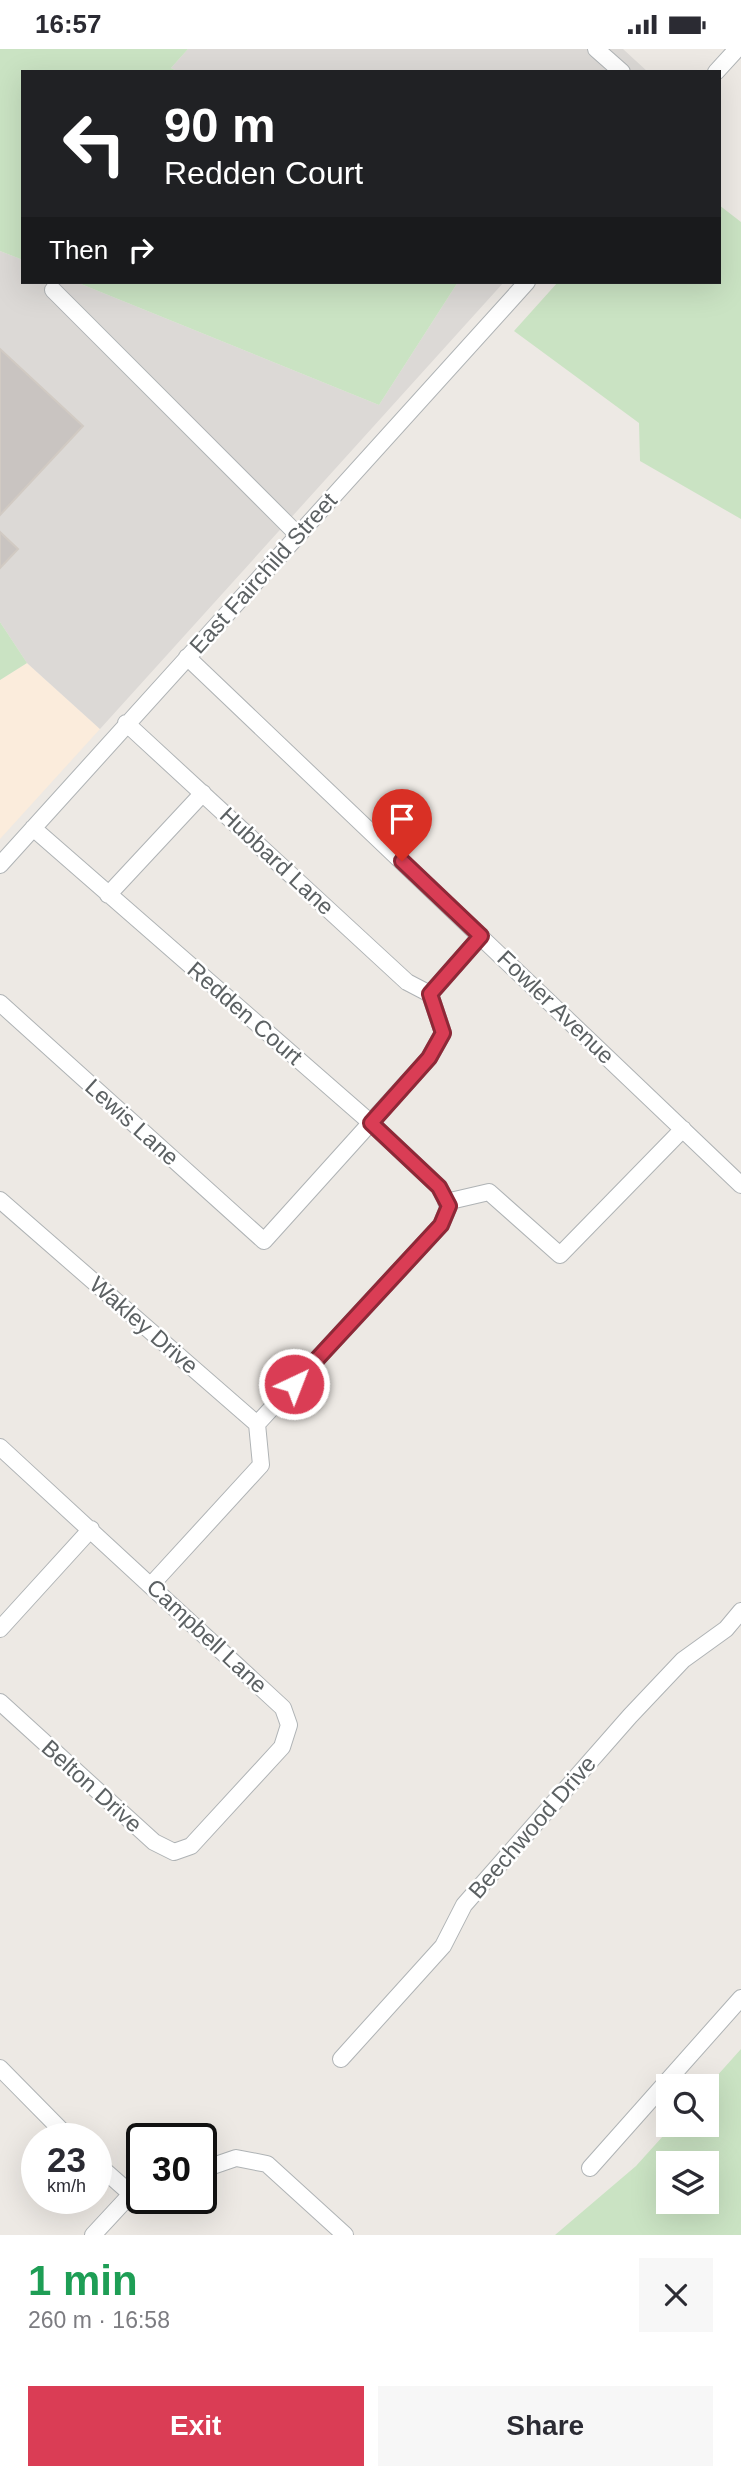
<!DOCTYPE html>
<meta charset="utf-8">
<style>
body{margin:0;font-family:Arial,sans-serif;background:#f7f7f7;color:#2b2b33;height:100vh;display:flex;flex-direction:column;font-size:26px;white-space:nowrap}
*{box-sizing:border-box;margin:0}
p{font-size:23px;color:#7c7c81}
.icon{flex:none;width:38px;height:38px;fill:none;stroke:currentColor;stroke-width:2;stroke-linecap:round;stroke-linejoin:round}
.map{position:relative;height:2186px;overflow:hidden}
.sheet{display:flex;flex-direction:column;background:#fff;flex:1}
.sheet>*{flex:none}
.hud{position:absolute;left:21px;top:21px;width:700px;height:214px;border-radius:0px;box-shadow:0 7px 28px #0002;background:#202124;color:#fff;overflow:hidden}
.controls{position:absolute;left:656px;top:2025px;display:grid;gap:14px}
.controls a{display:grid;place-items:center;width:63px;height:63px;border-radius:0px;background:#fff;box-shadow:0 7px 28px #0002;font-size:35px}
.speed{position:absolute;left:21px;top:2074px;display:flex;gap:14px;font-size:35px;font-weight:700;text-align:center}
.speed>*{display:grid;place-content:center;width:91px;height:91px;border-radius:50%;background:#fff;box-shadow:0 7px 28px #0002;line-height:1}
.speed small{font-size:18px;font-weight:400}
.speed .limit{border:4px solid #111;border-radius:10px;background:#fff;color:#111}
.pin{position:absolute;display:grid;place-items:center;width:60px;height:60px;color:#fff;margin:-72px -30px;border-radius:50% 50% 50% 0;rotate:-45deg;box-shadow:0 0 7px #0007}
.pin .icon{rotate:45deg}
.me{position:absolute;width:77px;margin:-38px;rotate:43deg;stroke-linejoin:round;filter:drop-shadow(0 0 5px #0008)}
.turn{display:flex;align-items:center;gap:24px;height:147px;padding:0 28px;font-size:32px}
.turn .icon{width:91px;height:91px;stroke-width:2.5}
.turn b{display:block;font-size:49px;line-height:60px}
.then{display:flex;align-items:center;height:66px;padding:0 28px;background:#0003;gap:14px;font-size:26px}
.round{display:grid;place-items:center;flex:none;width:74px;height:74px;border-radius:0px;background:#f7f7f7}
.overview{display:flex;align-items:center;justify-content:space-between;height:119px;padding:0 28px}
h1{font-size:42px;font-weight:700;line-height:52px;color:#1e9e55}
.primary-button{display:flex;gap:14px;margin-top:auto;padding:14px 28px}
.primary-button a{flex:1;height:80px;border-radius:0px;background:#da3d55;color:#fff;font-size:28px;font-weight:700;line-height:80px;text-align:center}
.primary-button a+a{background:#f7f7f7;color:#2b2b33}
.status{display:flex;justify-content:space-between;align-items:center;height:49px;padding:0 35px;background:#fff;direction:ltr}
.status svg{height:19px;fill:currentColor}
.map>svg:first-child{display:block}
</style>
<div class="status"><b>16:57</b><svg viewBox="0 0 49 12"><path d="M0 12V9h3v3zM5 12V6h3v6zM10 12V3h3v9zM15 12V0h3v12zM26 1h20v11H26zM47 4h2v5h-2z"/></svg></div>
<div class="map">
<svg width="741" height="2186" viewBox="0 0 741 2186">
<rect width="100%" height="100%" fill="#ede9e4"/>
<path fill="#fbecdc" d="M 27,614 L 100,680 L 0,790 L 0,631 Z"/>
<path fill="#dcd9d6" d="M 188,0 L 623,0 L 648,23 L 179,23 L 171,19 Z
M 0,202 L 23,211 L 23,233 L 76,233 L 379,356 L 458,233 L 504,233 L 100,680 L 27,614 L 0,573 Z"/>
<path fill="#cae3c3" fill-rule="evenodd" d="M 0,0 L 188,0 L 171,19 L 179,23 L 23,23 L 23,211 L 0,202 Z
M 719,156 L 741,173 L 741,470 L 640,412 L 639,374 L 514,282 L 558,233 L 719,233 Z
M 76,233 L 458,233 L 379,356 Z
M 0,573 L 27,614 L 0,631 Z
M 741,2000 L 741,2186 L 555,2186 L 636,2117 L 673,2076 L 707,2076 L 707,2038 ZM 707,2114 L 707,2152 L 668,2152 L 668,2114 Z"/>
<path fill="#c9c4c1" stroke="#d1cac3" stroke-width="2" d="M 0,300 L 83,377 L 0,466 Z
M 0,483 L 18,500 L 0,519 Z"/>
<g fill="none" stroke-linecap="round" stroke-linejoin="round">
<defs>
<path id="minor" d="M 596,0 L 622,23
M 716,23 L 737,0
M 53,241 L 298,486
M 187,608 L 741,1136
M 126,674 L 407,933 L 430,945
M 33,779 L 371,1074 L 439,1138 L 449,1157 L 441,1176 L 257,1375
M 0,816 L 527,233
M 108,846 L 203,744
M 0,954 L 264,1192 L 429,1009 L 443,984 L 430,945 L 481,887
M 0,1151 L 257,1375 L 261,1416 L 152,1535
M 446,1153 L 489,1143 L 560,1206 L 683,1080
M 0,1398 L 283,1659 L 289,1676 L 282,1698 L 191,1797 L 174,1803 L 154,1793 L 0,1653
M 0,1580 L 91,1480
M 341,2010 L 443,1897 L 464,1856 L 630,1667 L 683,1611 L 726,1580 L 741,1562
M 0,2019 L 70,2090
M 96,2114 L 131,2145 L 142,2142
M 590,2119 L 741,1949
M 201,2121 L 236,2109 L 267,2115 L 345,2186
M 93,2186 L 131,2145"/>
</defs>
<use href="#minor" stroke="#afb3b5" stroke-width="18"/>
<use href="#minor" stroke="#fff" stroke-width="16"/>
</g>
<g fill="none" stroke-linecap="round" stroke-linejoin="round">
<defs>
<path id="route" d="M 294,1335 L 441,1176 L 449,1157 L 439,1138 L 371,1074 L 429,1009 L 443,984 L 430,945 L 481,887 L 402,812"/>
</defs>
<use href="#route" stroke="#8e2837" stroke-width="18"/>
<use href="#route" stroke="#da3d55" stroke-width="12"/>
</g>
<g text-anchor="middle" stroke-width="5" stroke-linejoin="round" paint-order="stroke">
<g font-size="23" fill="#5c6163" stroke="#fff">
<text transform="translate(263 524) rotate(-48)" y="8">East Fairchild Street</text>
<text transform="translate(277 812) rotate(43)" y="8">Hubbard Lane</text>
<text transform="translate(556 958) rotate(44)" y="8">Fowler Avenue</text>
<text transform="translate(245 964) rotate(41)" y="8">Redden Court</text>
<text transform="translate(132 1073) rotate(42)" y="8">Lewis Lane</text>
<text transform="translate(144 1276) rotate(41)" y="8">Wakley Drive</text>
<text transform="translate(207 1587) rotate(43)" y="8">Campbell Lane</text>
<text transform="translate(92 1737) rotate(42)" y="8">Belton Drive</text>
<text transform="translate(532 1778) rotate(-49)" y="8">Beechwood Drive</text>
</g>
</g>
</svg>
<div class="controls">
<a><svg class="icon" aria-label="search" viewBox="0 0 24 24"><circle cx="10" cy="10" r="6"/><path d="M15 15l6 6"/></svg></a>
<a><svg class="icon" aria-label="layers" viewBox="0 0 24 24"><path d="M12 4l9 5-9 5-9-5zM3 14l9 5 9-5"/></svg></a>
</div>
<div class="speed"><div>23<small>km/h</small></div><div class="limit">30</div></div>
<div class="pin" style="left:402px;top:812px;background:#d93025"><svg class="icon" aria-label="arrive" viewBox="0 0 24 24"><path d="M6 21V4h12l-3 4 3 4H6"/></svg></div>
<svg class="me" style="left:294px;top:1335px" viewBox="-20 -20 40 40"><circle r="17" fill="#da3d55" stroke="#fff" stroke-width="3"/><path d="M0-11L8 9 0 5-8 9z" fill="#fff"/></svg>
<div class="hud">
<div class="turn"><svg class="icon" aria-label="left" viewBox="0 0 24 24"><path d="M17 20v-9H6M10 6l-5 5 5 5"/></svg><div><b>90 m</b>Redden Court</div></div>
<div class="then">Then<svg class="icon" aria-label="right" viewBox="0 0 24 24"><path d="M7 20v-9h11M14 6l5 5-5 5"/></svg></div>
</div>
</div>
<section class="sheet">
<div class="overview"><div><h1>1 min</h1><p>260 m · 16:58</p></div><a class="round"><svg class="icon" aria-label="close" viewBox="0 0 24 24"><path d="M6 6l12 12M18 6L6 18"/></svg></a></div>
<div class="primary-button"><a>Exit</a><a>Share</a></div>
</section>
